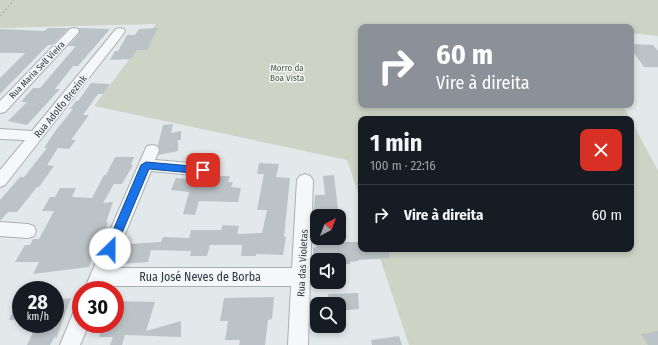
<!DOCTYPE html>
<html lang="pt">
<meta charset="utf-8">
<style>
body{margin:0;font-family:"Fira Sans Condensed",sans-serif;background:#242831;color:#f1f3f6;height:100vh;display:flex;flex-direction:column;font-size:15px;white-space:nowrap}
*{box-sizing:border-box;margin:0}
p{font-size:13px;color:#9ea1a6}
.icon{flex:none;width:22px;height:22px;fill:none;stroke:currentColor;stroke-width:2;stroke-linecap:round;stroke-linejoin:round}
.map{position:relative;flex:1;overflow:hidden}
.panel{position:absolute;left:358px;top:116px;width:276px;height:136px;display:flex;flex-direction:column;background:#171b24;border-radius:8px;box-shadow:0 2px 6px #0003}
.panel>*{flex:none}
.hud{position:absolute;left:358px;top:24px;width:276px;height:84px;border-radius:8px;box-shadow:0 2px 6px #0003;background:#8c9099;color:#fff;overflow:hidden}
.needle{width:26px;rotate:42deg}
.controls{position:absolute;left:310px;top:209px;display:grid;gap:8px}
.controls a{display:grid;place-items:center;width:36px;height:36px;border-radius:8px;background:#171b24;box-shadow:0 2px 6px #0003;font-size:20px}
.speed{position:absolute;left:12px;top:281px;display:flex;gap:8px;font-size:20px;font-weight:700;text-align:center}
.speed>*{display:grid;place-content:center;width:52px;height:52px;border-radius:50%;background:#171b24;box-shadow:0 2px 6px #0003;line-height:1}
.speed small{font-size:10px;font-weight:400}
.speed .limit{border:6px solid #d22;background:#fff;color:#111}
.pin{position:absolute;display:grid;place-items:center;width:34px;height:34px;color:#fff;margin:-17px;border-radius:8px;box-shadow:0 2px 6px #0006}
.me{position:absolute;width:44px;margin:-22px;rotate:23deg;stroke-linejoin:round;filter:drop-shadow(0 0 3px #0008)}
.turn{display:flex;align-items:center;gap:14px;height:84px;padding:0 12px;font-size:18px}
.turn .icon{width:52px;height:52px;stroke-width:2.5}
.turn b{display:block;font-size:28px;line-height:34px}
.round{display:grid;place-items:center;flex:none;width:42px;height:42px;border-radius:8px;background:#242831}
.head{display:flex;align-items:center;justify-content:space-between;height:68px;padding:0 12px}
h1{font-size:24px;font-weight:700;line-height:30px}
ul{padding:0;list-style:none}
li{display:flex;align-items:center;gap:12px;height:60px;padding:0 12px;border-top:1px solid #363941}
li div{flex:1}
li b{display:block;font-size:15px}
li em{font-style:normal}
.map>svg:first-child{display:block}
</style>
<div class="map">
<svg width="658" height="345" viewBox="0 0 658 345">
<rect width="100%" height="100%" fill="#e3e8ea"/>
<path fill="#cdd3c5" d="M 0,0 L 658,0 L 658,36 L 631,33 L 631,27 L 361,27 L 361,105 L 623,105 L 630,119 L 361,119 L 361,201 L 347,160 L 94,106 L 156,24 L 0,28 Z
M 631,120 L 658,171 L 658,345 L 409,345 L 377,249 L 631,249 Z"/>
<path fill="#bbc3c6" d="M 48,28 L 69,28 L 52,45 L 48,45 L 0,94 L 0,78 L 25,53 L 0,53 L 0,29 L 44,31 Z
M 79,28 L 110,29 L 78,66 L 73,66 L 55,89 L 60,89 L 27,125 L 8,121 L 27,102 L 21,102 L 33,88 L 40,88 L 76,46 L 68,46 L 79,34 Z
M 158,28 L 147,50 L 137,50 L 131,59 L 110,60 L 115,51 L 118,51 L 127,35 L 135,35 L 139,29 Z
M 631,44 L 653,45 L 658,51 L 658,67 L 644,67 L 634,53 L 631,53 Z
M 91,83 L 110,84 L 103,94 L 98,94 L 83,115 L 89,115 L 71,140 L 76,140 L 69,149 L 58,148 L 47,165 L 54,166 L 39,187 L 37,187 L 17,212 L 8,212 L 0,221 L 0,200 L 20,177 L 24,177 L 47,148 L 44,148 L 56,130 L 73,109 L 70,109 L 76,101 L 78,101 Z
M 173,124 L 171,133 L 181,131 L 181,140 L 178,140 L 178,151 L 158,155 L 160,149 L 158,145 L 163,125 Z
M 115,157 L 134,157 L 131,165 L 133,165 L 122,184 L 114,184 L 103,203 L 113,202 L 106,222 L 108,222 L 106,228 L 110,227 L 102,244 L 96,245 L 89,267 L 33,274 L 39,262 L 15,262 L 25,245 L 30,245 L 33,239 L 39,239 L 54,211 L 42,211 L 50,197 L 55,197 L 60,188 L 76,188 L 72,197 L 92,198 L 104,175 L 106,175 Z
M 259,163 L 279,164 L 276,177 L 290,178 L 284,237 L 286,237 L 283,255 L 256,254 L 256,256 L 241,256 L 242,245 L 210,245 L 207,256 L 190,256 L 191,251 L 151,250 L 148,262 L 120,264 L 127,244 L 161,242 L 163,237 L 189,238 L 191,230 L 221,230 L 223,225 L 239,226 L 237,234 L 262,233 L 267,210 L 257,210 L 264,174 L 257,174 Z
M 334,175 L 338,209 L 314,210 L 315,195 L 325,195 L 323,176 Z
M 218,176 L 230,176 L 228,182 L 233,182 L 231,187 L 241,188 L 238,202 L 199,201 L 195,215 L 183,214 L 189,192 L 171,190 L 176,178 L 199,180 L 200,177 L 218,177 Z
M 316,242 L 361,242 L 361,249 L 365,249 L 365,251 L 388,250 L 390,258 L 358,260 L 358,261 L 350,262 L 350,264 L 339,264 L 339,260 L 313,260 L 313,248 L 316,247 Z
M 21,293 L 21,319 L 9,320 Z
M 358,293 L 359,309 L 339,311 L 339,304 L 329,304 L 328,294 Z
M 274,297 L 272,319 L 268,320 L 265,345 L 239,345 L 240,340 L 225,340 L 228,321 L 220,321 L 224,298 Z
M 71,298 L 56,339 L 55,336 L 50,345 L 27,345 L 37,324 L 55,324 L 55,300 Z
M 115,301 L 155,302 L 146,331 L 181,321 L 181,337 L 125,335 L 122,345 L 110,345 L 113,337 L 99,337 L 104,324 L 115,324 Z
M 658,331 L 658,345 L 648,345 L 641,334 Z
M 399,336 L 402,345 L 372,345 L 371,340 Z"/>
<g fill="none" stroke-linecap="round" stroke-linejoin="round">
<defs>
<path id="minor" d="M 74,28 L 78,29 L 79,31 L 78,33 L 5,112 L 0,113 L 0,101 L 70,29 Z
M 120,28 L 124,29 L 125,31 L 124,33 L 5,185 L 0,187 L 0,170 L 25,140 L 0,139 L 0,129 L 32,131 L 116,29 Z
M 152,145 L 157,146 L 159,150 L 155,160 L 203,164 L 208,166 L 210,170 L 208,174 L 203,176 L 151,171 L 111,268 L 292,268 L 297,180 L 300,176 L 305,174 L 310,176 L 313,180 L 308,345 L 288,345 L 291,286 L 104,286 L 102,290 L 84,290 L 145,150 L 147,146 Z
M 0,222 L 28,224 L 34,226 L 36,231 L 34,236 L 28,238 L 0,236 Z
M 81,308 L 81,324 L 89,324 L 80,345 L 60,345 L 74,311 Z"/>
</defs>
<use href="#minor" stroke="#a9b0b4" stroke-width="2"/>
<path stroke="#b2b7b9" stroke-width="1.5" stroke-dasharray="2 2" stroke-linecap="butt" d="M 0,16 L 14,0"/>
<use href="#minor" fill="#f6f7f8" fill-rule="evenodd"/>
</g>
<path fill="#1a73e8" stroke="#114b97" d="M 146,162 L 203,167 L 208,170 L 203,174 L 149,169 L 114,252 L 110,254 L 106,252 L 105,249 L 141,165 Z"/>
<g text-anchor="middle" stroke-width="3" stroke-linejoin="round" paint-order="stroke">
<g font-size="9" fill="#4b5a3c" stroke="#f3f6f7">
<text x="287" y="71">Morro da<tspan x="287" dy="10">Boa Vista</tspan></text>
</g>
<g font-size="9" fill="#2d3a40" stroke="#f3f6f7">
<text transform="translate(37 70) rotate(-46)" y="3">Rua Maria Sell Vieira</text>
</g>
<g font-size="10" fill="#2d3a40" stroke="#f3f6f7">
<text transform="translate(60 106) rotate(-51)" y="4">Rua Adolfo Brezink</text>
<text transform="translate(302 263) rotate(-87)" y="4">Rua das Violetas</text>
</g>
<g font-size="12" fill="#2d3a40" stroke="#f3f6f7">
<text x="200" y="281">Rua José Neves de Borba</text>
</g>
</g>
</svg>
<div class="controls">
<a><svg class="needle" viewBox="-14 -14 28 28"><path d="M0-13l5 13h-10z" fill="#e53935"/><path d="M0 13l5-13h-10z" fill="#9ea1a6"/></svg></a>
<a><svg class="icon" aria-label="sound" viewBox="0 0 24 24"><path d="M4 9h4l5-4v14l-5-4H4zM17 9q2 3 0 6"/></svg></a>
<a><svg class="icon" aria-label="search" viewBox="0 0 24 24"><circle cx="10" cy="10" r="6"/><path d="M15 15l6 6"/></svg></a>
</div>
<div class="speed"><div>28<small>km/h</small></div><div class="limit">30</div></div>
<div class="pin" style="left:203px;top:170px;background:#d93025"><svg class="icon" aria-label="arrive" viewBox="0 0 24 24"><path d="M6 21V4h12l-3 4 3 4H6"/></svg></div>
<svg class="me" style="left:110px;top:249px" viewBox="-20 -20 40 40"><circle r="19" fill="#fff"/><path d="M0-13L10 11 0 6-10 11z" fill="#1a73e8"/></svg>
<div class="hud">
<div class="turn"><svg class="icon" aria-label="right" viewBox="0 0 24 24"><path d="M7 20v-9h11M14 6l5 5-5 5"/></svg><div><b>60 m</b>Vire à direita</div></div>
</div>
<section class="panel">
<div class="head"><div><h1>1 min</h1><p>100 m · 22:16</p></div><a class="round" style="background:#d93025;color:#fff"><svg class="icon" aria-label="close" viewBox="0 0 24 24"><path d="M6 6l12 12M18 6L6 18"/></svg></a></div>
<ul>
<li><svg class="icon" aria-label="right" viewBox="0 0 24 24"><path d="M7 20v-9h11M14 6l5 5-5 5"/></svg><div><b>Vire à direita</b></div><em>60 m</em></li>
</ul>
</section>
</div>
